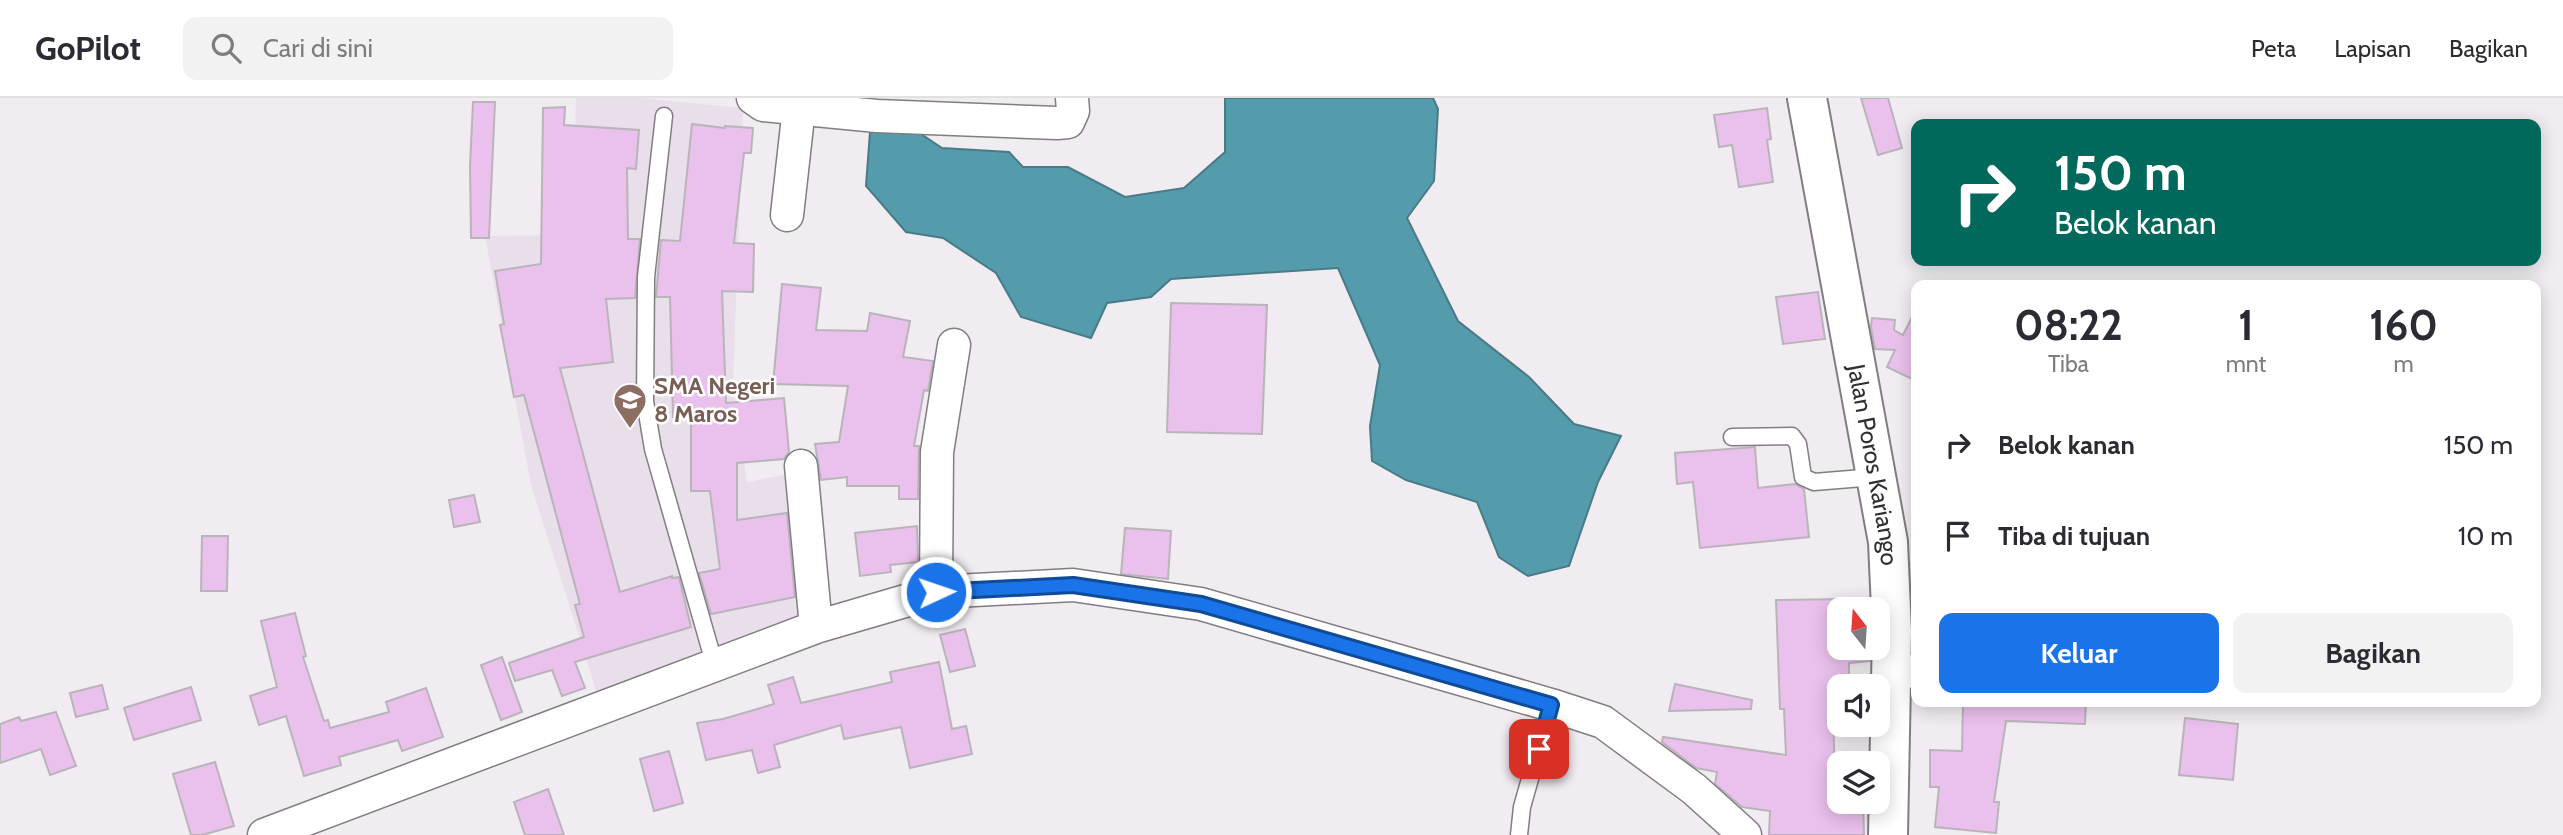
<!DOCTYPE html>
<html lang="id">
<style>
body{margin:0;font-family:Cabin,sans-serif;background:#f2f2f3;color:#2b2b33;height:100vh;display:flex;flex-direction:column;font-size:26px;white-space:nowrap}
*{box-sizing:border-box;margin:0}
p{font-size:23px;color:#7c7c81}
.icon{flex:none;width:38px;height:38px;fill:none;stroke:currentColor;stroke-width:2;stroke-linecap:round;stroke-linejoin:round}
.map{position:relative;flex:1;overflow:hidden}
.details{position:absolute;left:1911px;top:182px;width:630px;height:427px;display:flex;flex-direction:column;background:#fff;border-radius:14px;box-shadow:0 4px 18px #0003}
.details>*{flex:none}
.top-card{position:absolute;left:1911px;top:21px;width:630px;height:147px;border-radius:14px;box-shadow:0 4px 18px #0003;background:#00695c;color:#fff;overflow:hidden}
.needle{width:46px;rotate:343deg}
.buttons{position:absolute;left:1827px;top:499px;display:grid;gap:14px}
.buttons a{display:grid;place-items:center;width:63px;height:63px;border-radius:14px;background:#fff;box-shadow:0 4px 18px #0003;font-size:35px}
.pin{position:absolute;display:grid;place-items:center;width:60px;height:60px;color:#fff;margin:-30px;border-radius:14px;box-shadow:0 4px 10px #0006}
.me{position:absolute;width:77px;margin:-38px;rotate:87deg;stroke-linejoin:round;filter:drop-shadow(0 0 5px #0008)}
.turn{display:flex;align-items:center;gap:24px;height:147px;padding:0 28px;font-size:32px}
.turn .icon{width:91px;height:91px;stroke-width:2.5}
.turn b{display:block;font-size:49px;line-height:60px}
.eta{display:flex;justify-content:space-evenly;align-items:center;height:119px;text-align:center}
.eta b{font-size:42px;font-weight:700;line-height:49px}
.primary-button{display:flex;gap:14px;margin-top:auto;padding:14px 28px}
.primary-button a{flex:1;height:80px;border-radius:14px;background:#1a73e8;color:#fff;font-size:28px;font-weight:700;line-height:80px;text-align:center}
.primary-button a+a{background:#f2f2f3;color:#2b2b33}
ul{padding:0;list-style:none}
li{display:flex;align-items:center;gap:21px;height:91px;padding:0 28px}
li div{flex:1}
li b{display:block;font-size:26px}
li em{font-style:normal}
header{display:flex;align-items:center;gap:42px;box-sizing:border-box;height:98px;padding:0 35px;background:#fff;border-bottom:2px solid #e1e1e2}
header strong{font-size:33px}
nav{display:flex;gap:38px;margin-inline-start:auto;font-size:24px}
.search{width:490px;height:63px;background:#f2f2f3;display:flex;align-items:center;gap:18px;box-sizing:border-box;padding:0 24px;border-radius:14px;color:#7c7c81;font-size:26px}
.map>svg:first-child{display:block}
</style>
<header>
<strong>GoPilot</strong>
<div class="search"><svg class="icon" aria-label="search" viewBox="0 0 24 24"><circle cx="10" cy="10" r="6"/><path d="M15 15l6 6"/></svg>Cari di sini</div>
<nav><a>Peta</a><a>Lapisan</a><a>Bagikan</a></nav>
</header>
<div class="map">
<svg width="2563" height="737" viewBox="0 0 2563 737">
<rect width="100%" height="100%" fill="#f1ecf1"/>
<path fill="#e9dfea" d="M 576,0 L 640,0 L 743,10 L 733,288 L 747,384 L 793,375 L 803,525 L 597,595 L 531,387 L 485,138 L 573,137 Z"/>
<path fill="#549cac" stroke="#497b87" stroke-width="2" d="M 1225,0 L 1433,0 L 1438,11 L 1434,83 L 1407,120 L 1458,223 L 1529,279 L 1574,326 L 1621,338 L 1598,384 L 1569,468 L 1528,478 L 1499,459 L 1477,404 L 1406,382 L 1372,363 L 1370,328 L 1380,267 L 1338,170 L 1171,181 L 1151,199 L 1107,205 L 1091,240 L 1021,219 L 996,175 L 943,140 L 906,134 L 866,88 L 870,34 L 918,34 L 942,50 L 1009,54 L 1023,69 L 1068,69 L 1125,99 L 1184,90 L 1225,54 Z"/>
<path fill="#eac0ec" stroke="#b9b4b9" stroke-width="2" d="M 1861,0 L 1888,0 L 1902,50 L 1878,57 Z
M 473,4 L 495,4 L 489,140 L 471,140 L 470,68 Z
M 565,9 L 564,27 L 639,32 L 636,71 L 627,70 L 628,141 L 640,141 L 635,200 L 606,201 L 613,264 L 560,270 L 620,494 L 672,478 L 672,480 L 679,479 L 691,529 L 575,564 L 585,590 L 562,598 L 552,572 L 515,583 L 509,565 L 584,539 L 575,507 L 580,506 L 524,297 L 514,299 L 500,227 L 504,226 L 495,173 L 541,166 L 543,10 Z
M 1767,10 L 1771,41 L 1767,42 L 1773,84 L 1739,89 L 1732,47 L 1719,49 L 1714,17 Z
M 692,26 L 725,30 L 725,28 L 753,30 L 751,55 L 744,55 L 734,145 L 754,146 L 753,194 L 722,193 L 726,305 L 784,300 L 789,354 L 784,361 L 737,365 L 737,422 L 787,415 L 795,499 L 711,516 L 699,475 L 720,471 L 710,393 L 691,393 L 691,318 L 673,319 L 670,199 L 656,199 L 661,142 L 680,143 Z
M 782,186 L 821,190 L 816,232 L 867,233 L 870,215 L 910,223 L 903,259 L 933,263 L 928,293 L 924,292 L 914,348 L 919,348 L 918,401 L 899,401 L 899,388 L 847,388 L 847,379 L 821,382 L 815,346 L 839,344 L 848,288 L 773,286 Z
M 1818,194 L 1825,241 L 1783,246 L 1776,199 Z
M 1171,205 L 1267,207 L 1262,336 L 1167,334 Z
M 1916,211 L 1916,283 L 1887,269 L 1895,252 L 1875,251 L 1871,229 L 1872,220 L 1895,222 L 1894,232 L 1903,237 Z
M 1755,349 L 1758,390 L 1795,386 L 1804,391 L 1809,439 L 1700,450 L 1693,384 L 1677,386 L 1675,355 Z
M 474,397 L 480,424 L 454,429 L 449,402 Z
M 917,428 L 918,464 L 890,467 L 891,474 L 860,478 L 855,435 Z
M 1125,430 L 1171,433 L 1168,481 L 1121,476 Z
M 202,438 L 228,438 L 227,493 L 201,493 Z
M 1846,501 L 1846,511 L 1839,511 L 1839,550 L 1870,550 L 1870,563 L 1849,565 L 1849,588 L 1839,588 L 1839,610 L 1833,610 L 1835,689 L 1839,689 L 1839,704 L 1863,704 L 1864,737 L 1769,737 L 1770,713 L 1742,709 L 1715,686 L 1717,674 L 1696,670 L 1662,644 L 1663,639 L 1786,657 L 1784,611 L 1780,611 L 1776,502 Z
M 295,515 L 306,558 L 303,559 L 324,623 L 328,622 L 330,630 L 389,614 L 386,604 L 426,590 L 443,639 L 402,653 L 398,642 L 339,659 L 341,667 L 304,678 L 286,618 L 259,627 L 250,598 L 277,589 L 261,523 Z
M 965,531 L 975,568 L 950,574 L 940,537 Z
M 502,559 L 522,614 L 501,622 L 481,567 Z
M 939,564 L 952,631 L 966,628 L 972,656 L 910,670 L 901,629 L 844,641 L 841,627 L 774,647 L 780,669 L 758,675 L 752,652 L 706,662 L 697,625 L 723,621 L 774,606 L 768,587 L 793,579 L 801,605 L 892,584 L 890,574 Z
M 1675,586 L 1752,602 L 1751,611 L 1669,613 Z
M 102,587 L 108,611 L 76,619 L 70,595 Z
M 191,589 L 201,622 L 134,642 L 124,610 Z
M 1963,604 L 2086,604 L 2085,626 L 2006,623 L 1994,704 L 1999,704 L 1996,735 L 1935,729 L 1939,689 L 1930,689 L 1930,652 L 1962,653 Z
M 56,614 L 76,668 L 50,677 L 41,651 L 0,665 L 0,626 L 19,619 L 21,623 Z
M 2185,620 L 2238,626 L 2233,682 L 2179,677 Z
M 669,653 L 683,705 L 654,713 L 640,661 Z
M 215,664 L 234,728 L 202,737 L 191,737 L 173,676 Z
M 548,691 L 564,737 L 525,737 L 514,704 Z"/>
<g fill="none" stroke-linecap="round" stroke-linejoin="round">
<defs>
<path id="service" d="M 664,18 L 646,179 L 645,303 L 653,351 L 715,568
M 1732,339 L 1792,338 L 1798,346 L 1803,379 L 1814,384 L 1875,379
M 1519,737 L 1522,709 L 1551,607"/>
<path id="minor" d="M 753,0 L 763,7 L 877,18 L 1057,25 L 1068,24 L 1073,13 L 1072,0
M 787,117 L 799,10
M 801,368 L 816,529
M 936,494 L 937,354 L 954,247
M 1892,575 L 1916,573
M 264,737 L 816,529 L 936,494 L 1073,487 L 1201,506 L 1551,607 L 1603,624 L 1694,691 L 1745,737"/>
<g id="secondary">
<path id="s1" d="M 1807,0 L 1888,444 L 1892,533 L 1888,737"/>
</g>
</defs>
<use href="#service" stroke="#827d82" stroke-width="19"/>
<use href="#minor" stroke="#827d82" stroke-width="35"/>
<use href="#secondary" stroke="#827d82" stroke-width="42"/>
<use href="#service" stroke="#fff" stroke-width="16"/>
<use href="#minor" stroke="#fff" stroke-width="32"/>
<use href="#secondary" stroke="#fff" stroke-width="38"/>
</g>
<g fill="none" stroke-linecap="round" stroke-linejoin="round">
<defs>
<path id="route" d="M 936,494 L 1073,487 L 1201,506 L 1551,607 L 1539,651"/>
</defs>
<use href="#route" stroke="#114b97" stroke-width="18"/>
<use href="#route" stroke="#1a73e8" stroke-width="12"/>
</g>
<defs>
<symbol id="school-pin" viewBox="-11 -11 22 30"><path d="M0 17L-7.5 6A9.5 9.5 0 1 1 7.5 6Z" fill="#8d6e63" stroke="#fff"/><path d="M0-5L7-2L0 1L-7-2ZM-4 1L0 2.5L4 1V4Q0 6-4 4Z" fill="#fff"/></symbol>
</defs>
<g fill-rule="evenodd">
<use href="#school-pin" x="611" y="283" width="38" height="52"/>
</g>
<g text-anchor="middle" stroke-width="5" stroke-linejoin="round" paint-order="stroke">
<g font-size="24" font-weight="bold" fill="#785e54" stroke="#fff" text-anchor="start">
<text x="654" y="296">SMA Negeri<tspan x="654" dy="28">8 Maros</tspan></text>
</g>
<g font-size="24" fill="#302e30" stroke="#fff">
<text dy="8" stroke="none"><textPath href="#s1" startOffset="373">Jalan Poros Kariango</textPath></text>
</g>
</g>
</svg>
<div class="buttons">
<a><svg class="needle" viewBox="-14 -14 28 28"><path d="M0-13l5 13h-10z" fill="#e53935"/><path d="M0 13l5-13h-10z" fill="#7c7c81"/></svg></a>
<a><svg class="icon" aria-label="sound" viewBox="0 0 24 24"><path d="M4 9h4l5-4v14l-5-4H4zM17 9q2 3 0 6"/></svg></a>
<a><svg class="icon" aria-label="layers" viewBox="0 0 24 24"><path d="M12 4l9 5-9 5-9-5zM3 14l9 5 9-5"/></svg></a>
</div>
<div class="pin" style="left:1539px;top:651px;background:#d93025"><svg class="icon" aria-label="arrive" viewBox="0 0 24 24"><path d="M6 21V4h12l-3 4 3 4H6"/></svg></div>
<svg class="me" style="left:936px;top:494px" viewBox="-20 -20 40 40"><circle r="17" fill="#1a73e8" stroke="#fff" stroke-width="3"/><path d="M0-11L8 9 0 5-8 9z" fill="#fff"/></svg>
<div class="top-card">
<div class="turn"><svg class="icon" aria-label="right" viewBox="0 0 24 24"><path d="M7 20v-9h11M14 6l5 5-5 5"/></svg><div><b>150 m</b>Belok kanan</div></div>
</div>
<section class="details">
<div class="eta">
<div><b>08:22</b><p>Tiba</p></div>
<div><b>1</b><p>mnt</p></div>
<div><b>160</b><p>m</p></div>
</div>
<ul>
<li><svg class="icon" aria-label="right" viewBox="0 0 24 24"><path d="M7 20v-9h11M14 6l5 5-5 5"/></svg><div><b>Belok kanan</b></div><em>150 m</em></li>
<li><svg class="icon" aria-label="arrive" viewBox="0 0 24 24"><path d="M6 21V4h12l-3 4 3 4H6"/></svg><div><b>Tiba di tujuan</b></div><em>10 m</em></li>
</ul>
<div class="primary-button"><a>Keluar</a><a>Bagikan</a></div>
</section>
</div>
